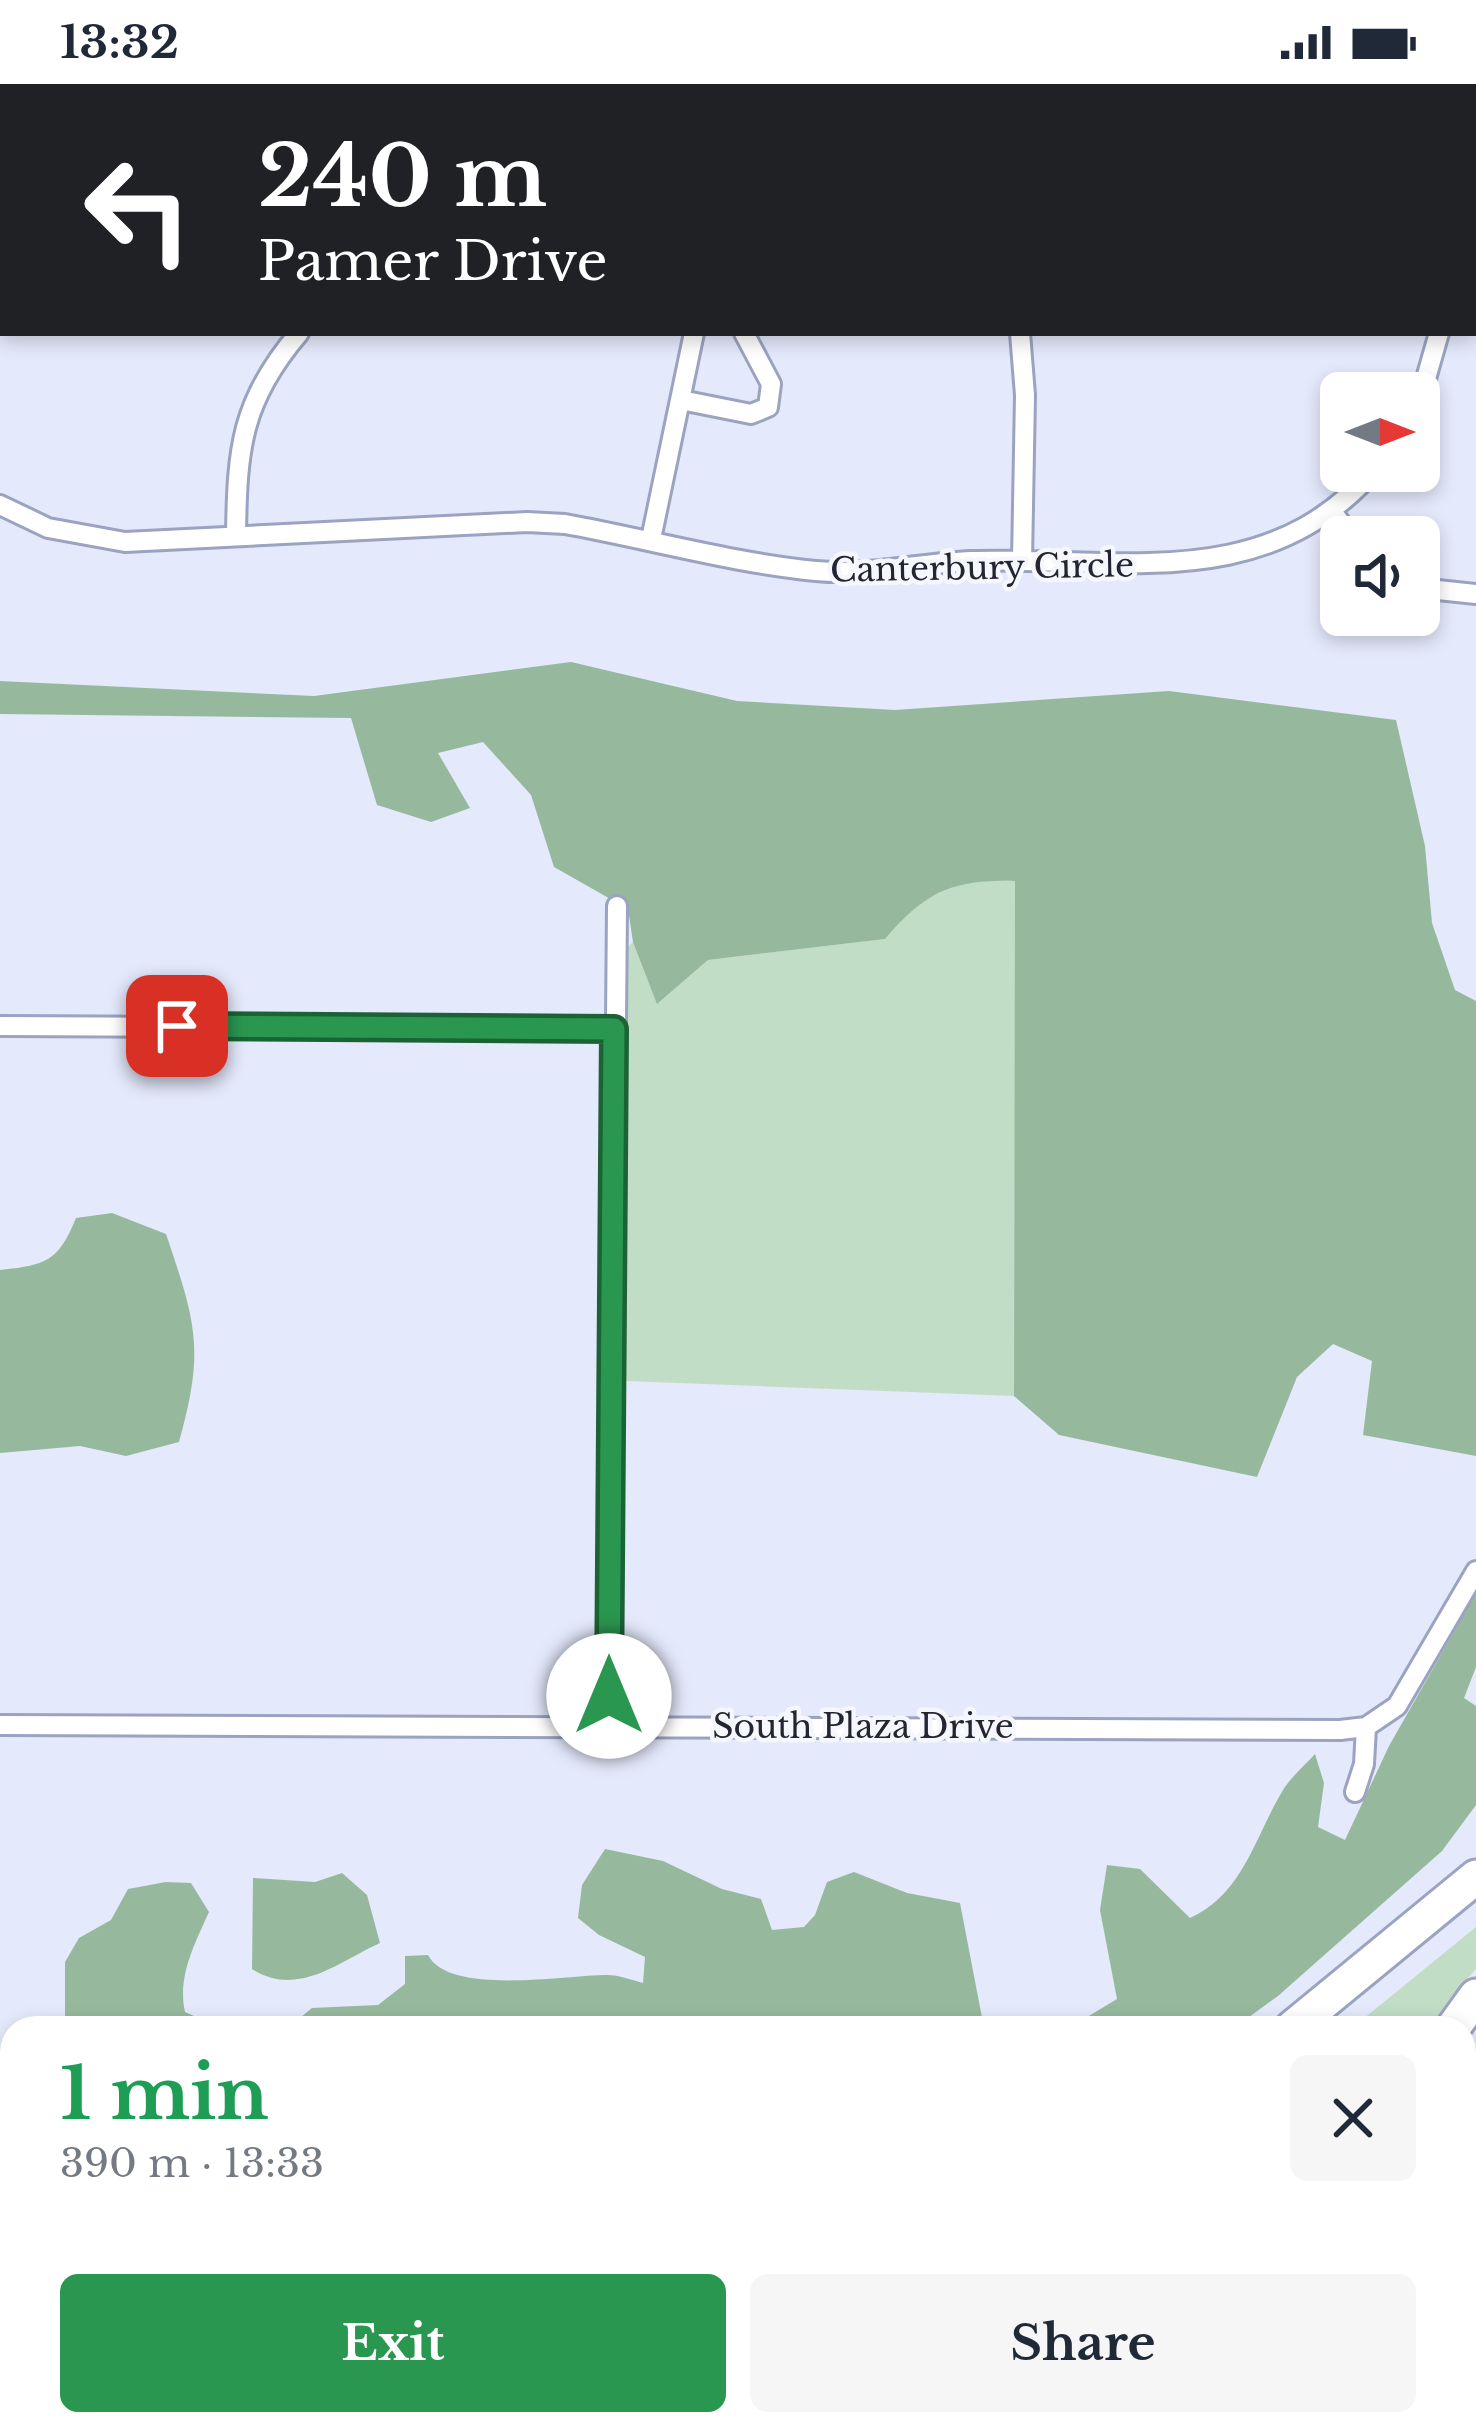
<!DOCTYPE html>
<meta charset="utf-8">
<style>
body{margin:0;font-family:"Libre Baskerville",serif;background:#f6f6f7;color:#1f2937;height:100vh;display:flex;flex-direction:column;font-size:45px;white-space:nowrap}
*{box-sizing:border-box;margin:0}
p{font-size:39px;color:#747a83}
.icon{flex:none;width:66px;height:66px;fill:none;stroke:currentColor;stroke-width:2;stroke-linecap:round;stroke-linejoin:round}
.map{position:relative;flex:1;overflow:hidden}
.drawer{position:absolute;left:0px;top:1932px;width:1476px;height:420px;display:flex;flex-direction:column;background:#fff;border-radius:36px 36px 0 0;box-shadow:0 6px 18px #0003}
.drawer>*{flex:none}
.guide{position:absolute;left:0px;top:0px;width:1476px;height:252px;box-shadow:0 6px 18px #0003;background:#202124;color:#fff;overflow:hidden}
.needle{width:78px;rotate:90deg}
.controls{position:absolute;left:1320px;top:288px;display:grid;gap:24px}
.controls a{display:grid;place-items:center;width:120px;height:120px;border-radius:18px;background:#fff;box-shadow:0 6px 18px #0003;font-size:60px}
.pin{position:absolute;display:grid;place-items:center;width:102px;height:102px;color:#fff;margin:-51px;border-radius:24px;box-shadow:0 6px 18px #0006}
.me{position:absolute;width:132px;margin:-66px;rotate:0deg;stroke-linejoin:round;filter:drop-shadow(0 0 9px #0008)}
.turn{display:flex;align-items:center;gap:42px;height:252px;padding:0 60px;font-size:54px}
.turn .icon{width:156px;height:156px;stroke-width:2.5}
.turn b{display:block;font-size:84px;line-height:102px}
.round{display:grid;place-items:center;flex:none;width:126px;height:126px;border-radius:18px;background:#f6f6f7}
.summary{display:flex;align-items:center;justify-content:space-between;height:204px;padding:0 60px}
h1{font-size:72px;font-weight:700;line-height:90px;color:#1e9e55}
.cta{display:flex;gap:24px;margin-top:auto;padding:24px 60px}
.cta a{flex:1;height:138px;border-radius:18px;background:#2a9750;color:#fff;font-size:48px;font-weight:700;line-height:138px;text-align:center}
.cta a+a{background:#f6f6f7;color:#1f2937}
.status{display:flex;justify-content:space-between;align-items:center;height:84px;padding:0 60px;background:#fff;direction:ltr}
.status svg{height:33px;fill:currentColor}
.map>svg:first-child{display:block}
</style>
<div class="status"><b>13:32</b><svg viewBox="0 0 49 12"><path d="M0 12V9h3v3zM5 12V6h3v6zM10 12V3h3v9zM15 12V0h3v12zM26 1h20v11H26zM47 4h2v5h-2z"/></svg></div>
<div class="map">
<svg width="1476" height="2352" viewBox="0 0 1476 2352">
<rect width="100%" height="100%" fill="#e4e9fc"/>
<path fill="#c1ddc6" d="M 969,795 L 1016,797 L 1014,1312 L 626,1297 L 622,868 L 633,858 L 658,919 L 708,876 L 884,855 L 914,821 Z
M 1476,1843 L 1476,1885 L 1457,1906 L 1436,1944 L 1352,1944 Z
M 1476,2070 L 1476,2283 L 1464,2265 L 1464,2079 Z
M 1464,2316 L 1476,2330 L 1476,2352 L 996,2352 L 1019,2340 L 1464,2340 Z
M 692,2340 L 864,2340 L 837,2352 L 664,2352 Z"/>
<path fill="#96b99d" d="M 571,578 L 737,617 L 895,626 L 1169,607 L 1396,636 L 1425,762 L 1432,839 L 1455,906 L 1476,917 L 1476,1372 L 1363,1351 L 1372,1277 L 1333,1260 L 1297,1293 L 1257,1393 L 1059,1351 L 1014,1312 L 1015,797 C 953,795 925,808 885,855 L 708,876 L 657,920 L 633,858 L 628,825 L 554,783 L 531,711 L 483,658 L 438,669 L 470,724 L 431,738 L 377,721 L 351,634 L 0,630 L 0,597 L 314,612 Z
M 112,1129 L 166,1150 C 196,1239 205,1265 179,1358 L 126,1372 L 80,1362 L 0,1369 L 0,1186 C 46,1181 58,1178 76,1134 Z
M 1476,1509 L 1476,1583 L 1464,1614 L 1476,1622 L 1476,1721 L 1442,1767 L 1278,1912 L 1234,1944 L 1069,1944 L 1117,1915 L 1100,1826 L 1107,1781 L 1140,1785 L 1190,1834 C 1244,1809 1254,1754 1283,1706 C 1291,1693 1305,1681 1315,1670 L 1324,1699 L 1318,1743 L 1345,1756 L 1389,1662 Z
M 605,1765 L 663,1777 L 722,1805 L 761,1815 L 772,1846 L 804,1843 L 815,1831 L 827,1798 L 854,1788 L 907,1809 L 960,1819 L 984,1944 L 288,1944 L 312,1924 L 378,1921 L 405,1900 L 405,1872 L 428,1871 C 449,1912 565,1891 607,1891 C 619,1891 632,1896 643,1899 L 645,1873 L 599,1851 L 578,1834 L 582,1801 Z
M 342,1789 L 367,1811 L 380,1859 C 338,1878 298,1914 252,1885 L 253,1794 L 315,1798 Z
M 166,1798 L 191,1799 L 209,1828 C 195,1859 177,1893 185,1928 L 221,1944 L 65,1944 L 65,1878 L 79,1854 L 111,1836 L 128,1805 Z
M 389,2340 L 549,2340 L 522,2352 L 358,2352 Z"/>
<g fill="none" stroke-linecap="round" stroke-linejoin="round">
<defs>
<path id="street" d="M 838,0 L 845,3
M 1350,0 L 1353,3
M 586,3 L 591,0
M 1398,3 L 1401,0
M 1020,249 L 1025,311 L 1022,477
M 681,316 L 751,330 L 768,323 L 771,300 L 744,249
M 1419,319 L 1439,249
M 0,421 L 48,444 L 125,458 L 527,438 L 565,440 C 648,455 733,479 816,487 C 868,492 919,479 971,477 C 1115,472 1264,512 1373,387
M 1331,426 L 1351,453
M 236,452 C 237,365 241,317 299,249
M 651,455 L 694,249
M 1419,504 L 1476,510
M 0,942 L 613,945
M 0,1641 L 1340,1646 L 1366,1643 L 1397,1622 L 1476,1487
M 610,1642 L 617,822
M 1355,1708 L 1364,1680 L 1366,1643
M 0,2229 L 12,2229"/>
<path id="highway" d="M 1292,1944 L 1476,1793
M 1453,1944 L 1476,1912
M 1464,2039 L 1476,2025
M 1464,2284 L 1476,2301
M 605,2352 L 632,2340
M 928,2352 L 959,2340"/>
</defs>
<use href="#street" stroke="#9aa3c0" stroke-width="24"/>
<use href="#highway" stroke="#9aa3c0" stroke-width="39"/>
<use href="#street" stroke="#fff" stroke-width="18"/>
<use href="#highway" stroke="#fff" stroke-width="33"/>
</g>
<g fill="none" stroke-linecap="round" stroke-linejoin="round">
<defs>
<path id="route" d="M 177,942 L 614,945 L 609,1612"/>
</defs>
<use href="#route" stroke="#1b6234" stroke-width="30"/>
<use href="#route" stroke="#2a9750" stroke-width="21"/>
</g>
<g text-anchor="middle" stroke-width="9" stroke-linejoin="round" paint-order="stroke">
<g font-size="33" fill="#232632" stroke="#f5f7fd">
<text transform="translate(982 483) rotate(-1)" y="12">Canterbury Circle</text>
<text x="863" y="1654">South Plaza Drive</text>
</g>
</g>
</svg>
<div class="controls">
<a><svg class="needle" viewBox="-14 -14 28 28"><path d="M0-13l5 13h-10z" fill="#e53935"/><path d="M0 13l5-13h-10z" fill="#747a83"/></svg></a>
<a><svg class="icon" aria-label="sound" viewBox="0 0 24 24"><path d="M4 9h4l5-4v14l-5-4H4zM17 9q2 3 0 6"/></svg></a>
</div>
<div class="pin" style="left:177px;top:942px;background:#d93025"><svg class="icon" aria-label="arrive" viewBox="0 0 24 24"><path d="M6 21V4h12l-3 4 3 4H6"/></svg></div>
<svg class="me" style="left:609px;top:1612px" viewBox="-20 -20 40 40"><circle r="19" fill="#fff"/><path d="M0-13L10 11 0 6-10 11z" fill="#2a9750"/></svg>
<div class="guide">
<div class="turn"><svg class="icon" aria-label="left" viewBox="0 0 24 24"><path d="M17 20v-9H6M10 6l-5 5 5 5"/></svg><div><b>240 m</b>Pamer Drive</div></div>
</div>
<section class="drawer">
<div class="summary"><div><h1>1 min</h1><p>390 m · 13:33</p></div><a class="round"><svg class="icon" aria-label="close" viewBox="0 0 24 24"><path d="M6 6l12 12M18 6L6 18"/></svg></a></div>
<div class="cta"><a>Exit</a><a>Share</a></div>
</section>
</div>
